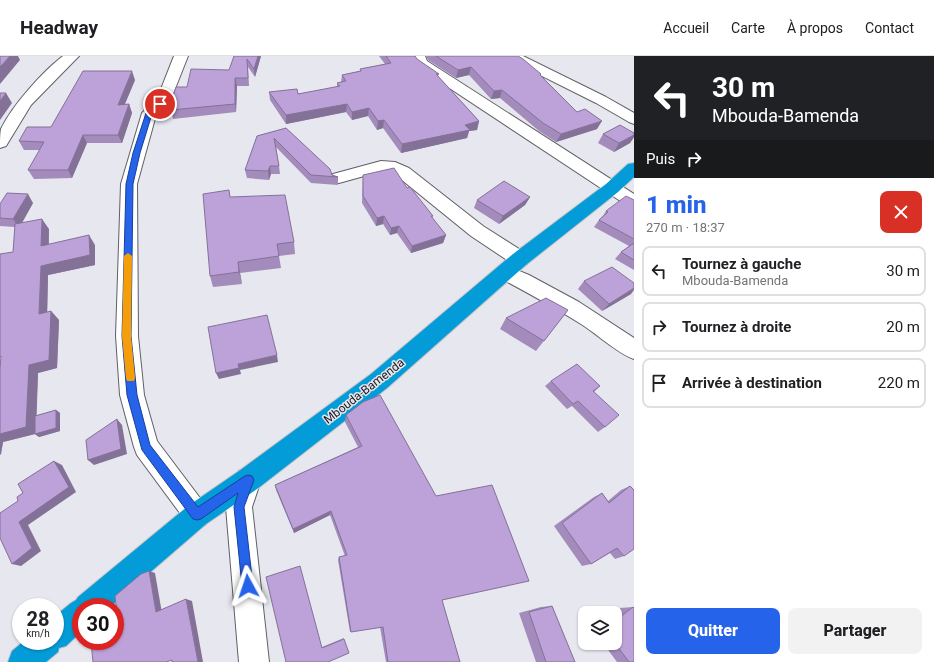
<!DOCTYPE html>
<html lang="fr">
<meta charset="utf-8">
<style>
body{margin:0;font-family:Roboto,sans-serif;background:#f2f2f2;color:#202124;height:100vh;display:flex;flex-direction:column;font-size:15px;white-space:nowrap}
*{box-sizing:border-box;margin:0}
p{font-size:13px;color:#757577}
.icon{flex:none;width:22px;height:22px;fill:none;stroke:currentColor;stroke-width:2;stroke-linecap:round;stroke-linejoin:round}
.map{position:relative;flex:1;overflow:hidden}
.sheet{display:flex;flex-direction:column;background:#fff;width:300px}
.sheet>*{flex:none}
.hud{background:#202124;color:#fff;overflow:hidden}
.controls{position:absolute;left:578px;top:550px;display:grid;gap:8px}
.controls a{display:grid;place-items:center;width:44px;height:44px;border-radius:8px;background:#fff;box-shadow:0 1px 3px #0004;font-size:20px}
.speed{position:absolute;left:12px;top:542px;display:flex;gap:8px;font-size:20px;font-weight:700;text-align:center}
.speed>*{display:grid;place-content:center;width:52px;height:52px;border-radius:50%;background:#fff;box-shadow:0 1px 3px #0004;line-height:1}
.speed small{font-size:10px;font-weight:400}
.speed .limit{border:6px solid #d22;background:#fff;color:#111}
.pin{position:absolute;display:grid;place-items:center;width:34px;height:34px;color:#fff;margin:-17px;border:2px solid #fff;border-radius:50%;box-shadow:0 1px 4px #0007}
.me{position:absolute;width:44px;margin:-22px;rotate:355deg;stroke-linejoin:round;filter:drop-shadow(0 0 3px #0008)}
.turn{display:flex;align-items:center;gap:14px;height:84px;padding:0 12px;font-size:18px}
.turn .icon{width:52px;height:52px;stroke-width:2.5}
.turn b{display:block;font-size:28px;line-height:34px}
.then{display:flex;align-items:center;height:38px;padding:0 12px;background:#0003;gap:8px;font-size:15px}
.round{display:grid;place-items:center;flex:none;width:42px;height:42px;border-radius:8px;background:#f2f2f2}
.head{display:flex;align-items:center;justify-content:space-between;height:68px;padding:0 12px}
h1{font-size:24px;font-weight:800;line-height:30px;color:#2563eb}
.button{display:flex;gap:8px;margin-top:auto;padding:8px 12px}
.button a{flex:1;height:46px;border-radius:8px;background:#2563eb;color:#fff;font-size:16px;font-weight:800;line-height:46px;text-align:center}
.button a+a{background:#f2f2f2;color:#202124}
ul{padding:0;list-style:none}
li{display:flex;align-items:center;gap:12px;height:50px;margin:0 8px 6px;padding:0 4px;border:2px solid #e0e0e0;border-radius:8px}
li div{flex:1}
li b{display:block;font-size:15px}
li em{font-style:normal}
header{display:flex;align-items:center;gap:24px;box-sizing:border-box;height:56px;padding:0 20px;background:#fff;border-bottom:1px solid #e0e0e0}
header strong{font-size:19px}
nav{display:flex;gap:22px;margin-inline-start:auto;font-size:14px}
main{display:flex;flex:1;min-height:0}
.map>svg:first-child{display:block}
</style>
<header>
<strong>Headway</strong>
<nav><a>Accueil</a><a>Carte</a><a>À propos</a><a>Contact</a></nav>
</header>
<main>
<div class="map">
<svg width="634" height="606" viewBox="0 0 634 606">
<rect width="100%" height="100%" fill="#e6e7ef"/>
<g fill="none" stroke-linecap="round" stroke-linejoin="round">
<defs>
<path id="minor" d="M 63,0 L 79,0 L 31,49 L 6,90 L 0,92 C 0,86 0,78 1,73 C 12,50 42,16 63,0 Z
M 174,0 L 188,0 L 173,38 L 165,51 L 156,59 L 137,128 L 138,280 L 144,339 L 157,385 L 206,450 L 210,459 L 206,468 L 197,472 L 188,468 L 137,399 L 134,391 L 120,339 L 116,280 L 121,128 L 142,57 L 154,45 L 159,38 Z
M 411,0 L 425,0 L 427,5 L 634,138 L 634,152 L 628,150 L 416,10 Z
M 506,0 L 523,0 L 606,41 L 634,57 L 634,68 L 629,66 L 596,47 L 508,3 Z
M 381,105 L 395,106 L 409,112 L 483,170 L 527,198 L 530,203 L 527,208 L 520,210 L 513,208 L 471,180 L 397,120 L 387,115 L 382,115 L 339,127 L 333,126 L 331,122 L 333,118 Z
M 505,209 L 529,219 L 579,246 L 634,282 L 634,303 C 617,297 597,278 581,268 C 554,251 526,236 498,221 L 495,216 L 498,211 Z
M 248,411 L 257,415 L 261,424 L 252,451 L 269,606 L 239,606 L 226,451 L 239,415 Z"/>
<path id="highway" d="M 634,107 L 634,121 L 618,136 L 527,208 L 387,332 L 257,433 L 206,468 L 110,551 L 81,551 L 81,576 L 66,590 L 59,592 L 58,596 L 46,606 L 8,606 L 12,595 L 24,585 L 55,585 L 55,560 L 71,547 L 76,544 L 78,541 L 188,450 L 239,415 L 371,318 L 513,198 L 606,128 L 628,108 Z"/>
</defs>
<use href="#minor" stroke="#5f5f66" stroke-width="2"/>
<use href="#highway" stroke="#c3c3c4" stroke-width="2"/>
<use href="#minor" fill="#fff" fill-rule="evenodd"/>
<use href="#highway" fill="#039cd8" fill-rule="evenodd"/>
</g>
<path fill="#a38bbb" d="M 234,0 L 261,0 L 255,21 L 248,11 L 249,30 L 237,30 L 236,56 L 173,63 L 171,54 L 187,31 L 229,14 Z
M 379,0 L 415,0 L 417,3 L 439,18 L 438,20 L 479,65 L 477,74 L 469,75 L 467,82 L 401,97 L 383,72 L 377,74 L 368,60 L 352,64 L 346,56 L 286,68 L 270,44 L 269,36 L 298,38 L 337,31 L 337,27 L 341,26 L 342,19 L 360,15 L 360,13 L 385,8 Z
M 426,0 L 487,0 L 541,18 L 541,20 L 577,56 L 597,73 L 556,86 L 539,75 L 500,42 L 491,43 L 469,19 L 456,22 L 428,4 Z
M 135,24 L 125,48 L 129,48 L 132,57 L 122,87 L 87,87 L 72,122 L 34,123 L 28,114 L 40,94 L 24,94 L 19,85 L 51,71 Z
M 286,72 L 332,119 L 338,121 L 338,129 L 311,127 L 276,91 L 279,110 L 280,118 L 271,118 L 269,124 L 247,122 L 245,114 L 257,80 Z
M 634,77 L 634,81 L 630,87 L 614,96 L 598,87 L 603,78 Z
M 363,119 L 407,132 L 433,160 L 432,162 L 446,179 L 443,187 L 411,197 L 397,177 L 390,179 L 383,168 L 376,170 L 362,147 Z
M 230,141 L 294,186 L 295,198 L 279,200 L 281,212 L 240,217 L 242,228 L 213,231 L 210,220 Z
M 530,141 L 525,149 L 499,168 L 474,152 L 477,144 Z
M 634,144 L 634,214 L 615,203 L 621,196 L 629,190 L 594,171 L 599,164 L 603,160 L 606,155 Z
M 33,147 L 22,167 L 49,173 L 49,189 L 95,189 L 95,209 L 48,219 L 47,256 L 51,255 L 59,264 L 57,312 L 38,317 L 36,360 L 56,354 L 60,357 L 60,375 L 39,381 L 35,378 L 3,386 L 1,398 L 15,171 L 0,170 L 0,148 Z
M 584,225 L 631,238 L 602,255 L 578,233 Z
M 568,254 L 536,295 L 500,273 L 506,262 Z
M 551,325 L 600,330 L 594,336 L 605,371 L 598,376 L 572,350 L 567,353 L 545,330 Z
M 346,359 L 442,544 L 460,606 L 386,606 L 380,571 L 350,576 L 338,504 L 339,501 L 345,500 L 330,459 L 294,477 L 276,434 L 275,429 L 358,391 L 345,366 Z
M 630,430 L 624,500 L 615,503 L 610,497 L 591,508 L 582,510 L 554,470 L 594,441 L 602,437 L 608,445 L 621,434 Z
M 552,550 L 575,606 L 536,606 L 519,557 L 541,551 Z
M 633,551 L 634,606 L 617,606 L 603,587 L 615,587 L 615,557 L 613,557 L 620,552 Z
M 344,582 L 344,583 L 328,606 L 322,591 Z"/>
<path fill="#847198" d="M 10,0 L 18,0 L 20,4 L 0,28 L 0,11 Z
M 258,0 L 261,0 L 255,21 L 254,13 Z
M 471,11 L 469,19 L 456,22 L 458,14 Z
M 132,15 L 135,24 L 121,57 L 118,49 Z
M 235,22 L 237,30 L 236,56 L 235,48 Z
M 502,34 L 500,42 L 491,43 L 494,35 Z
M 6,37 L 12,47 L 0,64 L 0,45 Z
M 129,48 L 132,57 L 122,87 L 118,79 Z
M 347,48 L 346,56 L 286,68 L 286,59 Z
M 369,52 L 368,60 L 352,64 L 352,56 Z
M 384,64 L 383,72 L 377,74 L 378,65 Z
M 479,65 L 477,74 L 469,75 L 467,82 L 401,97 L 402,88 L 465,69 Z
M 602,65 L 597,73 L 556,86 L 561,78 Z
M 83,79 L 87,87 L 72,122 L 68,114 Z
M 634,79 L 634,81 L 630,87 L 614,96 L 619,87 Z
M 270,110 L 271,118 L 269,124 L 268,115 Z
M 28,138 L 33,147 L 19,172 L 13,163 Z
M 530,141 L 525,149 L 499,168 L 503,160 Z
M 384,160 L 383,168 L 376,170 L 377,162 Z
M 42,163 L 49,173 L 48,200 L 41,190 Z
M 399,170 L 397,177 L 390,179 L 391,172 Z
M 89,179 L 95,189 L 95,209 L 48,219 L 47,266 L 39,258 L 41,210 Z
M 446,179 L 443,187 L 411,197 L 412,190 Z
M 238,206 L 242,228 L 239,216 Z
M 634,232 L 634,234 L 631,238 L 602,255 L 609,248 Z
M 51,255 L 59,264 L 57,312 L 38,317 L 36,378 L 56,354 L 60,357 L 60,375 L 39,381 L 35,378 L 3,386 L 1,398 L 0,399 L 0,378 Z
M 277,299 L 278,306 L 240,314 L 241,318 L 219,323 L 216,317 L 238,308 Z
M 117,363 L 122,369 L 127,398 L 94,409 L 88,404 Z
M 54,405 L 62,409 L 76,436 L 28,469 L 41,495 L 21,510 L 12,508 L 19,466 Z
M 331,455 L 330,459 L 294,477 L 293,473 Z
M 149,515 L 155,517 L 162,557 L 156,556 Z
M 186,543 L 192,545 L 203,606 L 198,606 Z"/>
<path fill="#bda2d9" stroke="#847198" d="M 0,0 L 10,0 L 0,11 Z
M 234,0 L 258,0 L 254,13 L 247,3 L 248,22 L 235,22 L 235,48 L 171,54 L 171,45 L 176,31 L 187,31 L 191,13 L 229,14 Z
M 386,0 L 415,0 L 417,3 L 439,18 L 436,18 L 479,65 L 465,69 L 470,74 L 402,88 L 384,64 L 378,65 L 369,52 L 352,56 L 347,48 L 286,59 L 269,36 L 297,33 L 298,38 L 340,30 L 337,27 L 346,25 L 342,19 L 361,15 L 360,13 L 391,7 Z
M 436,0 L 518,0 L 523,3 L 541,18 L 540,19 L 577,56 L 585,53 L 602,65 L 561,78 L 543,67 L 502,34 L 494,35 L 471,11 L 458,14 Z
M 83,15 L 132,15 L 118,49 L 129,48 L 118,79 L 83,79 L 68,114 L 28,114 L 44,86 L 19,85 L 27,71 L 51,71 Z
M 0,37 L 6,37 L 0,45 Z
M 620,69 L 634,77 L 634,79 L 619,87 L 603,78 Z
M 286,72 L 330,113 L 332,119 L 338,121 L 311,119 L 274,82 L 279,110 L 270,110 L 268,115 L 245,114 L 257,80 Z
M 394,112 L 407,132 L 410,131 L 433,160 L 431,160 L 446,179 L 412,190 L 399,170 L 391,172 L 384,160 L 377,162 L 363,140 L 363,119 Z
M 504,125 L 530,141 L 503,160 L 477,144 Z
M 229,134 L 230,141 L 285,139 L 294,186 L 277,188 L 279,200 L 238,206 L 239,216 L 210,220 L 203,138 Z
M 7,137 L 28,138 L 13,163 L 0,162 L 0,148 Z
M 626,140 L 634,144 L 634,183 L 599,164 L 608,156 L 606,155 Z
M 42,163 L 41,190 L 89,179 L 90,199 L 41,210 L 39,258 L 51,255 L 49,304 L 29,309 L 26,371 L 0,378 L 0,313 L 1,300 L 0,301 L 0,198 L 13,196 L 15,168 Z
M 634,187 L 634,204 L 621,196 Z
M 612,211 L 634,227 L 634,232 L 609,248 L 584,225 Z
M 546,242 L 568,254 L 544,285 L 506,262 Z
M 267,259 L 277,299 L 238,308 L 239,312 L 216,317 L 208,271 Z
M 577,308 L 600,330 L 593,335 L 619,359 L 605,371 L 578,345 L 573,348 L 551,325 Z
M 380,339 L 436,440 L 492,429 L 529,525 L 442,544 L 460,606 L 388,606 L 383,571 L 351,576 L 339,501 L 347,499 L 331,455 L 293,473 L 275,429 L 362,390 L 346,359 L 363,346 Z
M 56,354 L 56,372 L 35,378 L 35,360 Z
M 117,363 L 121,393 L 88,404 L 86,384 Z
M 54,405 L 69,431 L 19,466 L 32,492 L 12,508 L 0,482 L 0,457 L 18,445 L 17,441 L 23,437 L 18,428 Z
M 630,430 L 634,434 L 634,493 L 624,500 L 617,492 L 591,508 L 562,467 L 602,437 L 609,447 Z
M 300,510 L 322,592 L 344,583 L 349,597 L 328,606 L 286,606 L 266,521 Z
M 149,515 L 156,556 L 186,543 L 198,606 L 172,606 L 172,604 L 166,606 L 93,606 L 91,586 L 92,585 L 115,585 L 115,576 L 119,574 L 115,540 L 141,518 Z
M 552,550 L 575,606 L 546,606 L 529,556 Z
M 633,551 L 634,552 L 634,606 L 629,606 L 615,587 L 615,565 Z"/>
<path fill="#2563eb" stroke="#184099" d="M 158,47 L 163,48 L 152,58 L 140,97 L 133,128 L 131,280 L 137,339 L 150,389 L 198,451 L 245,420 L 248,419 L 252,420 L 254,424 L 244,451 L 253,530 L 252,534 L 248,536 L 243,534 L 242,530 L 234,451 L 238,437 L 201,463 L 197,464 L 193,463 L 142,394 L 127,339 L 122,280 L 126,128 L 133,97 L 146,57 Z"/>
<path fill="#f59e0b" d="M 128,197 L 132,200 L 131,280 L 135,322 L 134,325 L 127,325 L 126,322 L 122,280 L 124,200 Z"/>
<g text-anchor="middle" stroke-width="3" stroke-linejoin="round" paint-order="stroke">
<g font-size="12" fill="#19191c" stroke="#e6e7ef">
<text transform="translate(364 335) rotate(-38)" y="4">Mbouda-Bamenda</text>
</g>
</g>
</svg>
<div class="controls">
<a><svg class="icon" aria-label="layers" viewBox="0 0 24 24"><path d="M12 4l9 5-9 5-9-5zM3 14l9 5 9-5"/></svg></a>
</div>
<div class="speed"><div>28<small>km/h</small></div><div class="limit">30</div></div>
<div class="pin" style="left:160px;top:48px;background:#d93025"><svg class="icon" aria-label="arrive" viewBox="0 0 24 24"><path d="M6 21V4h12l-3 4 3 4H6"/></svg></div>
<svg class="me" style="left:248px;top:530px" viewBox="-20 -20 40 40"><path d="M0-17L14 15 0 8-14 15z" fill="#2563eb" stroke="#fff" stroke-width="4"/></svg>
</div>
<section class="sheet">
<div class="hud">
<div class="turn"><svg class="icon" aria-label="left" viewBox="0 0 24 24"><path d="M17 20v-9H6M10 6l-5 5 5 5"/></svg><div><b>30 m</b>Mbouda-Bamenda</div></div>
<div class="then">Puis<svg class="icon" aria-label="right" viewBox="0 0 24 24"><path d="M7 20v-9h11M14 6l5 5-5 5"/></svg></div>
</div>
<div class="head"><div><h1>1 min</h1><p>270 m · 18:37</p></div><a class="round" style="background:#d93025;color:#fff"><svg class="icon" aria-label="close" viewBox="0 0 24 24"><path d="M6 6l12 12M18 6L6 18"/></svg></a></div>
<ul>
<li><svg class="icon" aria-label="left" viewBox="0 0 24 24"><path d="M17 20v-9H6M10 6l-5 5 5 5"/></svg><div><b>Tournez à gauche</b><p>Mbouda-Bamenda</p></div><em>30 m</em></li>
<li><svg class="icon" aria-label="right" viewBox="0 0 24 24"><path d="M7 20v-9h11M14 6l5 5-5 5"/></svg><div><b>Tournez à droite</b></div><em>20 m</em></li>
<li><svg class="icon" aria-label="arrive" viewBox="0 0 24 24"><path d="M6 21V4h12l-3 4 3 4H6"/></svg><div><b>Arrivée à destination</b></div><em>220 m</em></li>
</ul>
<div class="button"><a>Quitter</a><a>Partager</a></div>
</section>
</main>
